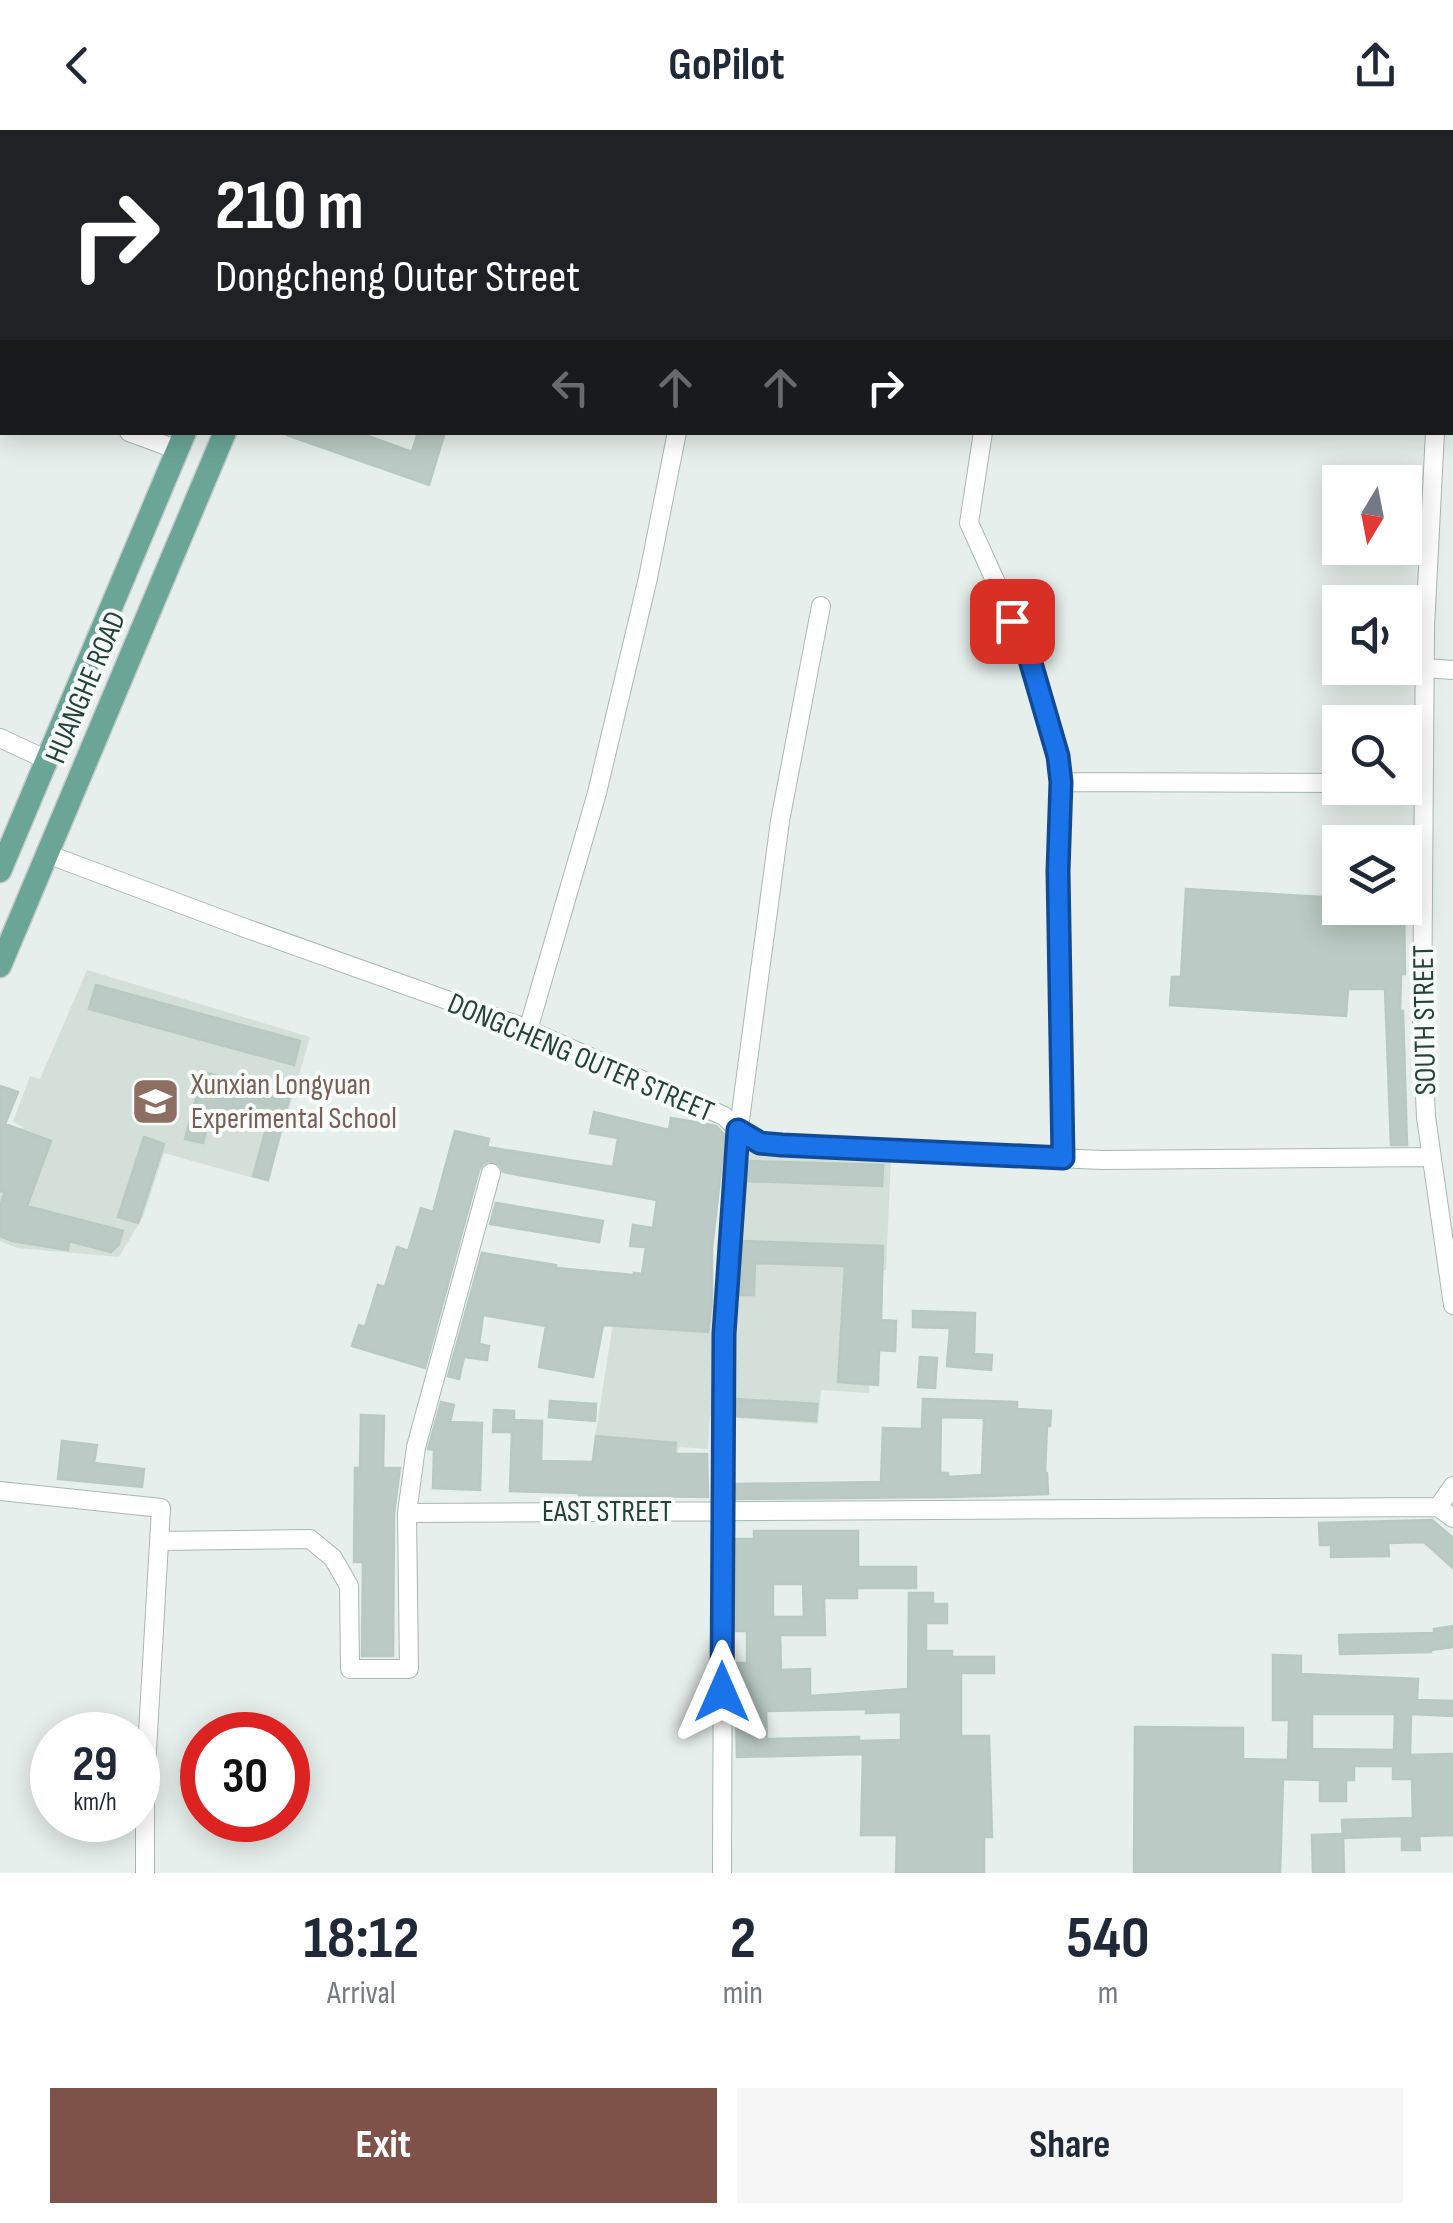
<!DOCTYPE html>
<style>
body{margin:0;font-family:"Sofia Sans Condensed",sans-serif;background:#f6f6f7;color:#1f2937;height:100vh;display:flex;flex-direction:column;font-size:38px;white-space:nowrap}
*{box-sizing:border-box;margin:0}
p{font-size:32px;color:#747a83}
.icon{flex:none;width:55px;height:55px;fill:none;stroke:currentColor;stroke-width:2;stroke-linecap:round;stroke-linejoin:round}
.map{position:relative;height:1743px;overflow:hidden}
.details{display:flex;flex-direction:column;background:#fff;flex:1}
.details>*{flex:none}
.hud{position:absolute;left:0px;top:0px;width:1455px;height:305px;box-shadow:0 5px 25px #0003;background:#202124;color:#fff;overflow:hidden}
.needle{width:65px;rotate:190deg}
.buttons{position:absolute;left:1322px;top:335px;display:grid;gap:20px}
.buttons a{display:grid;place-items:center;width:100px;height:100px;border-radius:0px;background:#fff;box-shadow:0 5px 25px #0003;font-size:50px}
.speed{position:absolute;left:30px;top:1582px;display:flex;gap:20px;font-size:50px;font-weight:700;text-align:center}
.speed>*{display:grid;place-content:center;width:130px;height:130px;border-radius:50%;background:#fff;box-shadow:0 5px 25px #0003;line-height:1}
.speed small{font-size:25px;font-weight:400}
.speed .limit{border:15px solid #d22;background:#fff;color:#111}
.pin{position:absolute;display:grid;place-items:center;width:85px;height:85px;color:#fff;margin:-42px;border-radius:20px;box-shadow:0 5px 15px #0006}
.me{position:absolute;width:110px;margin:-55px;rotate:0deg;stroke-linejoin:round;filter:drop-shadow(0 0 8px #0008)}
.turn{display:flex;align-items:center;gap:35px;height:210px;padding:0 50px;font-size:45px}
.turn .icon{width:130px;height:130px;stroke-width:2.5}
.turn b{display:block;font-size:70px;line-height:85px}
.lanes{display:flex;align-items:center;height:95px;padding:0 50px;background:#0003;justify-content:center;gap:50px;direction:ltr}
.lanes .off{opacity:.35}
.eta{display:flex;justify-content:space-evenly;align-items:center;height:170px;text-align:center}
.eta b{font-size:60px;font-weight:700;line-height:70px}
.action{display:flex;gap:20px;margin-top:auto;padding:20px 50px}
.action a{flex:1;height:115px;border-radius:0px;background:#7f5249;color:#fff;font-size:40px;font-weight:700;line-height:115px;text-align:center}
.action a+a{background:#f6f6f7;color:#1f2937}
header{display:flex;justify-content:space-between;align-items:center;height:130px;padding:0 50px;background:#fff;font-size:45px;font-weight:700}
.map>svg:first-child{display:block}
</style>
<header><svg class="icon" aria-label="back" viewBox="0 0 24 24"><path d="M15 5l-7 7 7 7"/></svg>GoPilot<svg class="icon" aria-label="share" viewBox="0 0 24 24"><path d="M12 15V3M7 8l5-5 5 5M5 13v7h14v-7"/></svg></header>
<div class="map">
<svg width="1453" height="1743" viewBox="0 0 1453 1743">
<rect width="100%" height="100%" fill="#e6efeb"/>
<path fill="#d4dfda" d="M 87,840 L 310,907 L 268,1052 L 164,1023 L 143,1087 L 119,1127 L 17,1118 L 0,1111 L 0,1058 L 23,997 L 13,992 L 30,946 L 40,949 Z
M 742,1020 L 891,1027 L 886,1140 L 875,1141 L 869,1263 L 821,1260 L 818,1294 L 710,1286 L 708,1319 L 679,1317 L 677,1327 L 591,1333 L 617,1168 L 735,1176 Z"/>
<path fill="#bbcac4" stroke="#b8c9c2" stroke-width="2.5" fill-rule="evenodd" d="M 287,302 L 357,302 L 412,322 L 418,302 L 445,302 L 429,355 L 287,305 Z
M 1186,759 L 1340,768 L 1340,778 L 1404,778 L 1405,844 L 1401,844 L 1400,881 L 1403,881 L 1407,1015 L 1391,1015 L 1385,859 L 1348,859 L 1346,886 L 1170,875 L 1172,847 L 1181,847 Z
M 96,855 L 300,911 L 294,935 L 89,879 Z
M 203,942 L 290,965 L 268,1050 L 253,1046 L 266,999 L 210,984 L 203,1013 L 185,1009 Z
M 0,956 L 18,962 L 5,994 L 51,1011 L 27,1076 L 123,1101 L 119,1114 L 111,1122 L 69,1111 L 68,1120 L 12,1111 L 0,1106 L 0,1076 L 5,1062 L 0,1061 Z
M 594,982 L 669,1000 L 671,988 L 716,996 L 725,1005 L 712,1118 L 712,1169 L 708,1202 L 603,1195 L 593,1247 L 539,1237 L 546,1196 L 483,1185 L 479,1214 L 489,1216 L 487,1230 L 464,1227 L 459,1249 L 448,1246 L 482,1123 L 556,1135 L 556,1138 L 634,1145 L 634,1143 L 642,1144 L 646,1117 L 630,1116 L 633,1095 L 653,1098 L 657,1070 L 503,1042 L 499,1034 L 489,1031 L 483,1034 L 479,1040 L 425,1238 L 352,1216 L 359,1195 L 365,1197 L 378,1155 L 385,1157 L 397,1117 L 408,1121 L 421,1078 L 433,1082 L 455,1001 L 489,1009 L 487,1017 L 613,1037 L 618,1008 L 590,1003 Z
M 144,1007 L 164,1014 L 138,1093 L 118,1087 Z
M 748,1031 L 883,1035 L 882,1056 L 746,1051 Z
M 496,1073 L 603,1091 L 599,1112 L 490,1094 Z
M 743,1111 L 883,1116 L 881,1190 L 896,1191 L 895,1221 L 879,1220 L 878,1255 L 838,1252 L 845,1136 L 755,1133 L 754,1165 L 740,1165 Z
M 913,1181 L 975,1183 L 974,1224 L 992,1225 L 991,1240 L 947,1236 L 950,1198 L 913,1197 Z
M 920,1227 L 937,1228 L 935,1258 L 918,1257 Z
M 736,1269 L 817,1274 L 816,1291 L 736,1286 Z
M 923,1269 L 1017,1272 L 1017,1279 L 1051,1281 L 1050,1296 L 1047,1296 L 1045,1343 L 1047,1343 L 1048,1364 L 949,1367 L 736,1369 L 736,1354 L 881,1352 L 883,1298 L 922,1299 ZM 941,1287 L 984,1288 L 982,1345 L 948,1347 L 948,1343 L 940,1343 Z
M 550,1271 L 596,1274 L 595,1291 L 549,1287 Z
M 441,1272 L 454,1275 L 450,1292 L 482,1293 L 480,1360 L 433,1358 L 434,1320 L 428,1319 Z
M 494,1280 L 514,1281 L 514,1290 L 542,1291 L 541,1331 L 593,1332 L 596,1306 L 676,1313 L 675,1324 L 707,1324 L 708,1367 L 579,1365 L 579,1363 L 510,1361 L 512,1302 L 493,1302 Z
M 361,1285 L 384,1286 L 383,1338 L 400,1338 L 394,1383 L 393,1526 L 362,1526 L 363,1432 L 354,1432 L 355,1338 L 360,1338 Z
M 62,1311 L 97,1315 L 94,1333 L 144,1339 L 142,1357 L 58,1349 Z
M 1432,1390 L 1453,1408 L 1453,1438 L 1424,1412 L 1388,1413 L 1389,1426 L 1331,1427 L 1331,1415 L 1320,1415 L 1319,1393 Z
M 754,1401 L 858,1401 L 858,1437 L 916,1437 L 916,1458 L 857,1458 L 857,1468 L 824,1468 L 825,1505 L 780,1505 L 781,1540 L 810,1539 L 810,1566 L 908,1559 L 909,1463 L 933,1463 L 933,1474 L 947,1474 L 947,1493 L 926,1493 L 926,1521 L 952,1521 L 952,1527 L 994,1527 L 994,1543 L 961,1543 L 961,1606 L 989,1606 L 992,1707 L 984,1707 L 984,1743 L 896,1743 L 897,1705 L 861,1705 L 863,1624 L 737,1627 L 735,1533 L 747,1533 L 747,1501 L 736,1501 L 736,1409 L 754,1409 ZM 773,1454 L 803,1454 L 804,1487 L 773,1487 ZM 866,1579 L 866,1583 L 901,1582 L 901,1610 L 859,1611 L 859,1607 L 767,1609 L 766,1581 Z
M 1453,1496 L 1453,1517 L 1431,1520 L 1431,1522 L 1340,1524 L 1339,1505 L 1434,1503 L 1434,1499 Z
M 1273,1525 L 1301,1526 L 1301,1544 L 1418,1549 L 1417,1570 L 1453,1571 L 1453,1586 L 1411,1584 L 1410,1625 L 1453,1624 L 1453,1705 L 1419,1706 L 1420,1720 L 1402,1720 L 1402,1706 L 1343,1708 L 1342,1690 L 1413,1688 L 1412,1649 L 1393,1649 L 1393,1636 L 1354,1636 L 1354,1650 L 1346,1650 L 1346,1671 L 1320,1671 L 1320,1650 L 1283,1649 L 1280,1743 L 1134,1743 L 1135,1597 L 1243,1598 L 1243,1629 L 1288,1630 L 1289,1590 L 1273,1590 ZM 1312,1584 L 1395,1584 L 1394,1620 L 1312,1619 Z
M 1343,1704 L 1344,1743 L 1313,1743 L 1312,1705 Z"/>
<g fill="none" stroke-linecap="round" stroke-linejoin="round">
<defs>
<path id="minor" d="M 480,0 L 492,2
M 1452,50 L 1453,47
M 1452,239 L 1453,239
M 0,257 L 2,258
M 129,302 L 178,320
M 983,302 L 969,393 L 1028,523 L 1058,626 L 1061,652 L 1058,741 L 1063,1028
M 1435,302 L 1425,497 L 1422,897 L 1426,987 L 1453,1175
M 1425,538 L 1453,540
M 0,608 L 47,630
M 1061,652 L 1340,653
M 47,724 L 245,798 L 517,895 L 724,986 L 738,1000 L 760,1013 L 821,1018 L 1102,1030 L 1431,1027
M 528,900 L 597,663 L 648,448 L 677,302
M 1453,1356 L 1438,1377 L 1453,1388
M 0,1361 L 161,1378 L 145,1655 L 145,1743
M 407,1383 L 416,1317 L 491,1043
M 160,1411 L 310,1409 L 333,1428 L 349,1456 L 350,1539 L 409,1539 L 407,1383 L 1438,1377
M 722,1743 L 724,1204 L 736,1020 L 780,691 L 821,476"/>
<path id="major" d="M 312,2 L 313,0
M 352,2 L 353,0
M 0,741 L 185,302
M 0,836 L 225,302"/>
</defs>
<use href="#minor" stroke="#a8b8b2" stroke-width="20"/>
<use href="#major" stroke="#c2cac8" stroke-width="25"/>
<use href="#minor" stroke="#fff" stroke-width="18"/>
<use href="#major" stroke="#6aa596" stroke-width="22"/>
</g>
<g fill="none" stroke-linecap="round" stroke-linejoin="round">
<defs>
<path id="route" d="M 722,1562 L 724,1204 L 738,1000 L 760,1013 L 782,1015 L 1063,1028 L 1058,741 L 1061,652 L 1058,626 L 1028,523 L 1012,491"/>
</defs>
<use href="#route" stroke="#114b97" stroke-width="25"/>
<use href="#route" stroke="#1a73e8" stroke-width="18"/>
</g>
<defs>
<symbol id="school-square" viewBox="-11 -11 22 22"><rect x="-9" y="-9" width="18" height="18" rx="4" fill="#8d6e63" stroke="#f7fbf9"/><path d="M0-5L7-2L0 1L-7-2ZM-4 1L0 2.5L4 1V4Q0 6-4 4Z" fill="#fff"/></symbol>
</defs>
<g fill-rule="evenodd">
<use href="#school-square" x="128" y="944" width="55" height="55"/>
</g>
<g text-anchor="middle" stroke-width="8" stroke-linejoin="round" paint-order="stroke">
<g font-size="30" fill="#24423a" stroke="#f7fbf9">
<text transform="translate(85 557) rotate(-67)" y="10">HUANGHE ROAD</text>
<text transform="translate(1424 890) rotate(-91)" y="10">SOUTH STREET</text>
<text transform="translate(581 927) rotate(23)" y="10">DONGCHENG OUTER STREET</text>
<text x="607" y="1391">EAST STREET</text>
</g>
<g font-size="30" fill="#785e54" stroke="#f7fbf9" text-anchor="start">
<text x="191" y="964">Xunxian Longyuan<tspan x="191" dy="34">Experimental School</tspan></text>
</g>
</g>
</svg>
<div class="buttons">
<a><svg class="needle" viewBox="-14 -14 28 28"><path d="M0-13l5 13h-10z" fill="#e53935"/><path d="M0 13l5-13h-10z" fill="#747a83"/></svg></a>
<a><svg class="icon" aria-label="sound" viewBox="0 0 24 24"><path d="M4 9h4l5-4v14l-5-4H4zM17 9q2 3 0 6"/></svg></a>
<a><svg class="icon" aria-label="search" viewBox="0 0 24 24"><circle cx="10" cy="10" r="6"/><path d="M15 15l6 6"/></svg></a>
<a><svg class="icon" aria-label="layers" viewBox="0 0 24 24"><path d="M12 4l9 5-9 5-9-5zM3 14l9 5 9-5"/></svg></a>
</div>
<div class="speed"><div>29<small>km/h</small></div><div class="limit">30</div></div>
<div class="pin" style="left:1012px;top:491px;background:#d93025"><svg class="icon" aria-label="arrive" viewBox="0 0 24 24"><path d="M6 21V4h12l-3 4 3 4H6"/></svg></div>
<svg class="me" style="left:722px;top:1562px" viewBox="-20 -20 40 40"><path d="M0-17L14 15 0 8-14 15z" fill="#1a73e8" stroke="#fff" stroke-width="4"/></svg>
<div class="hud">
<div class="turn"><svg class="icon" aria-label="right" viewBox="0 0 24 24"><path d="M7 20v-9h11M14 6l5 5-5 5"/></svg><div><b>210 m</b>Dongcheng Outer Street</div></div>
<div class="lanes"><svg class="icon off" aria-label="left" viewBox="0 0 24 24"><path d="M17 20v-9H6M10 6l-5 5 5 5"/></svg><svg class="icon off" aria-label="ahead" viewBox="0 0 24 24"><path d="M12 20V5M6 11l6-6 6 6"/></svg><svg class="icon off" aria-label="ahead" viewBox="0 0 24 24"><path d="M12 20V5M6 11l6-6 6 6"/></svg><svg class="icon" aria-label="right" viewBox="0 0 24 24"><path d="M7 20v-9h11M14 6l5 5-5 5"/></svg></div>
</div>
</div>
<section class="details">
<div class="eta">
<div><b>18:12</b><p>Arrival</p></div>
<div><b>2</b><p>min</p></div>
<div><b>540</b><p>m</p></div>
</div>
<div class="action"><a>Exit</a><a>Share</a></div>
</section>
